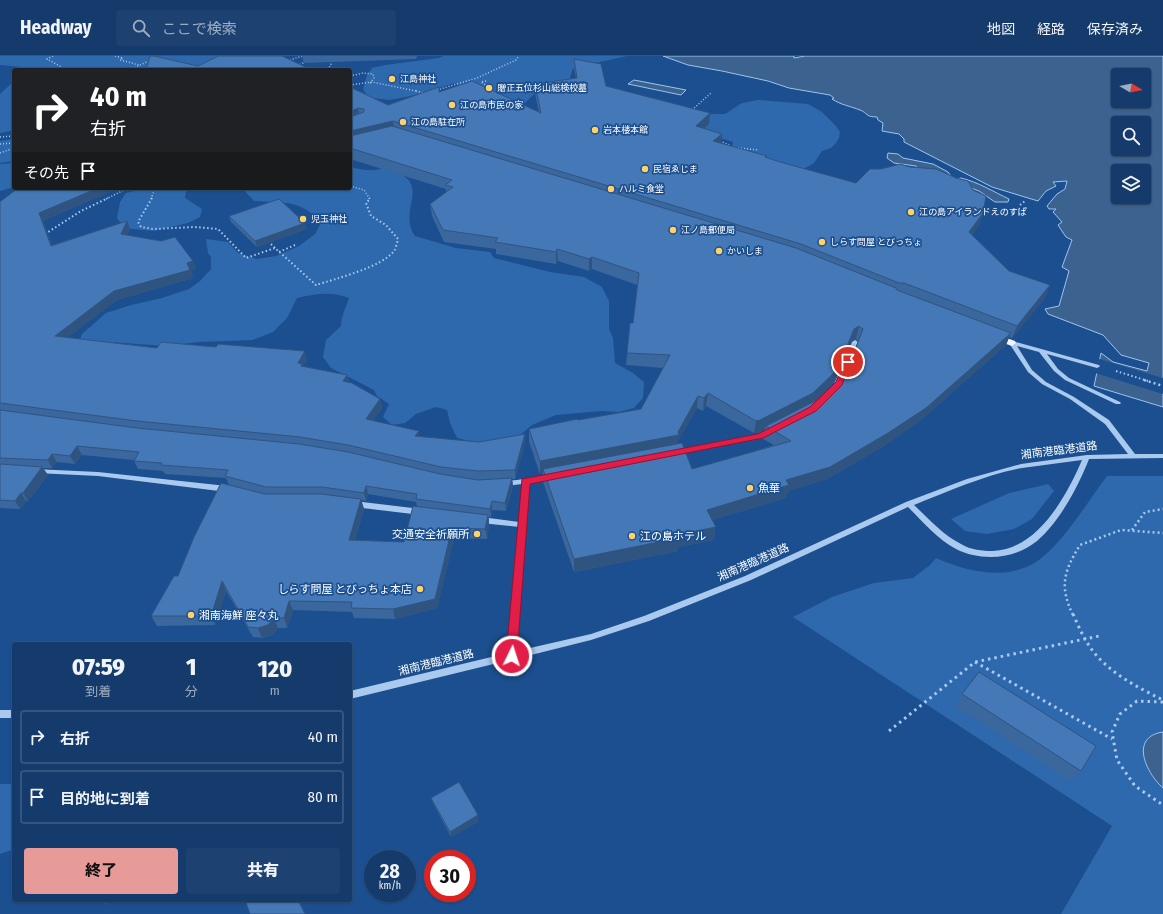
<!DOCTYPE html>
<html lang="ja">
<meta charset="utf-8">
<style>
body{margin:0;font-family:"Fira Sans Condensed","Noto Sans JP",sans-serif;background:#1d4271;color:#f1f3f6;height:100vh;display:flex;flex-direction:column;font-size:15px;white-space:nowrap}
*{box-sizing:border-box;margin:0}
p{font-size:13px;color:#9dadc1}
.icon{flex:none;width:22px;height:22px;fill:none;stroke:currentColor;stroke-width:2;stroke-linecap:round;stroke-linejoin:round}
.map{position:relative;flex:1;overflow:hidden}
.side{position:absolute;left:12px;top:586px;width:340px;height:260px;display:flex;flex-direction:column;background:#143b6b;border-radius:4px;box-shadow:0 1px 3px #0004,0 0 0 1px #33557e}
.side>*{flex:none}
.banner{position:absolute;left:12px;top:12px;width:340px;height:122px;border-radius:4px;box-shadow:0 1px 3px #0004,0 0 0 1px #33557e;background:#202124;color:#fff;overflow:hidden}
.needle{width:26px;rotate:100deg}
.buttons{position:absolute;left:1111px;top:12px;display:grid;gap:8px}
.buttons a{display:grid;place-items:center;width:40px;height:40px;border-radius:4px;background:#143b6b;box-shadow:0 1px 3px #0004,0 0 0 1px #33557e;font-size:20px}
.speed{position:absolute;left:364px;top:794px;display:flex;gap:8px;font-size:20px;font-weight:700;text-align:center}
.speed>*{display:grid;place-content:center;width:52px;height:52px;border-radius:50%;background:#143b6b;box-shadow:0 1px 3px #0004,0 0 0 1px #33557e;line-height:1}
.speed small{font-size:10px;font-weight:400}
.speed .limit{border:6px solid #d22;background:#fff;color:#111}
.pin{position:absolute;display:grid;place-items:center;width:34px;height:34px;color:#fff;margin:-17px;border:2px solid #fff;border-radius:50%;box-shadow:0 1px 4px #0007}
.me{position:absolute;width:44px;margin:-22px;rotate:4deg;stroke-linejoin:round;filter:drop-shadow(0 0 3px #0008)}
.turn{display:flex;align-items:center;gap:14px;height:84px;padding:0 12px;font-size:18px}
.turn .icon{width:52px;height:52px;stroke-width:2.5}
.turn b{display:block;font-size:28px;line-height:34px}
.then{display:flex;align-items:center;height:38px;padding:0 12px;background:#0003;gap:8px;font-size:15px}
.eta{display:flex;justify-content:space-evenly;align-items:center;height:68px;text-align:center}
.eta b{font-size:24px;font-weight:800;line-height:28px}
.button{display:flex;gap:8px;margin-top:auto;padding:8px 12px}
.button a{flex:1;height:46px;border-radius:4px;background:#e69b98;color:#111;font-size:16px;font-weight:800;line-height:46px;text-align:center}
.button a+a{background:#1d4271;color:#f1f3f6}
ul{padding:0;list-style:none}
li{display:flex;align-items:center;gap:12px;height:54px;margin:0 8px 6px;padding:0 4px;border:2px solid #33557e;border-radius:4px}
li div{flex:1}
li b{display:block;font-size:15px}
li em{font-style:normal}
header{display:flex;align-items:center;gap:24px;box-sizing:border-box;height:56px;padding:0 20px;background:#143b6b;border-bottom:1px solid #33557e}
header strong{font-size:19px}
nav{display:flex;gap:22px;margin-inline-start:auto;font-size:14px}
.search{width:280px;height:36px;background:#1d4271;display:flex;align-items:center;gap:10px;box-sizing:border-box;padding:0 14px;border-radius:4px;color:#9dadc1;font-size:15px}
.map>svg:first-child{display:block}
</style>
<header>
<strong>Headway</strong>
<div class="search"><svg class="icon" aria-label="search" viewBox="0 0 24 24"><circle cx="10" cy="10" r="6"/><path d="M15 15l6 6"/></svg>ここで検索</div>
<nav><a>地図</a><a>経路</a><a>保存済み</a></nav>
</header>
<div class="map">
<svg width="1163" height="858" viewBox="0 0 1163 858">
<rect width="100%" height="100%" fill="#1b4f8f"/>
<path fill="#2e69ad" d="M 0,0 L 233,0 L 209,14 L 26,14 L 21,11 L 0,9 Z
M 443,0 L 627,0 L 573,12 L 568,28 L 556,34 L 535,37 L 520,52 L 454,27 L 420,38 L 390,44 L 372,42 L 367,40 L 363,33 L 367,19 L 372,12 L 385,9 L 439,2 Z
M 14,25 L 14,74 L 0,77 L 0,38 Z
M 758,44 L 808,48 L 822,56 L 836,70 L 840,76 L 839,82 L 836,87 L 831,92 L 822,95 L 814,107 L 802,114 L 731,94 L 733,86 L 678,68 L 705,58 L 725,58 L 742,47 Z
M 14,83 L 14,105 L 0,107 L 0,85 Z
M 14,107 L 14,131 L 0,135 L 0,108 Z
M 350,111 C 356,112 362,114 368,114 C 374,115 381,112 387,113 C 436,126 396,153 415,180 L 456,192 L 490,196 L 494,202 L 550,216 L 584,221 L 602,231 L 609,245 L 609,273 L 613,282 L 615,307 L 633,317 L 644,326 L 643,342 L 634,352 L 619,356 L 602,355 L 556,359 L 532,369 L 519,380 L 483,388 L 457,382 L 450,367 L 447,354 L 436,351 L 416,358 L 405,367 L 392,369 L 383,361 L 389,348 L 377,340 L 374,334 L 331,312 L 323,301 L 326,284 L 341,270 C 341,260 346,252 349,242 C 331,235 316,238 297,242 L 287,262 L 273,276 L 253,284 L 198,286 L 166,290 L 110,286 L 77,292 L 82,278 L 106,257 L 131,249 L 162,242 L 189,233 L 200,225 L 211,213 L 211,201 L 208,197 L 206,183 L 228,186 L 238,197 L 257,203 L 276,200 L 299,190 L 315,178 L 321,167 C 302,143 281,147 254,145 L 242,132 L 350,132 Z
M 146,132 L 193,132 L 186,136 L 185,142 L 202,153 L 200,161 L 188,167 L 154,175 L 124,172 L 117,162 L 120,146 L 126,137 Z
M 1107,420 L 1163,420 L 1163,858 L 1061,858 L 1112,770 L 793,561 L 832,541 L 874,527 L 913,522 L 930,509 L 936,502 C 970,517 1014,527 1045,499 C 1067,480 1089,444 1107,420 Z
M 1048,428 L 1054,435 L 1032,463 L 1014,473 L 987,478 L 965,475 L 951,463 L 1009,437 Z
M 0,728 L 14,728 L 14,793 L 0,798 Z"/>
<path fill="#3c6290" stroke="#9cc4f0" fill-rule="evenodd" d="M 663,0 L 794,0 L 794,2 L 805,0 L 1163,0 L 1163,351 L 1094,330 L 1101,297 L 1113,306 L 1147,315 L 1149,307 L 1121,299 L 1103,279 L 1048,258 L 1045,253 L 1059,250 L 1069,215 L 1062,211 L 1072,184 L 1066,181 L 1058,169 L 1062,166 L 1053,156 L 1056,153 L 1049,153 L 1047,150 L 1057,138 L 1065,133 L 1067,125 L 1053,126 L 1056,130 L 1046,135 L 1038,145 L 992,131 L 904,86 L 904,83 L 899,78 L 882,75 L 883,67 L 878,64 L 877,61 C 865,61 868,57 860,54 C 850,50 841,49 832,43 L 834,42 L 830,39 L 789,32 L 768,25 L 722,15 L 688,9 ZM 1118,19 L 1144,19 L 1144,45 L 1118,45 ZM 1118,67 L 1144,67 L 1144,93 L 1118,93 ZM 1118,115 L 1144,115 L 1144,141 L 1118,141 Z
M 634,24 L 686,34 L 681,39 L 628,28 Z
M 888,97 L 898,98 L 903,102 L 933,108 L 948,116 L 956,127 L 920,115 L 916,110 L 894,107 L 887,102 Z
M 961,122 C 978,126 994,136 1009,143 L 1008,146 L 995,146 L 979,135 L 966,130 L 957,123 Z
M 1163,676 L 1163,732 C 1146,717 1129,681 1163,676 Z"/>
<path fill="#1b4f8f" d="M 1099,303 L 1163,322 L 1163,338 L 1095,317 Z"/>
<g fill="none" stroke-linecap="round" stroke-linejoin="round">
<path stroke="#a9c9ee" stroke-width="1.5" stroke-dasharray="1 2" stroke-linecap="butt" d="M 53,0 L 47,3 L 67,14
M 115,0 L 123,2 L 120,4 L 139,9
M 287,5 L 302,0
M 297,10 L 307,5
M 129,14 L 151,4
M 328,14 L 335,0
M 350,20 L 363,17 L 373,18 L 374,22 L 369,29
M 486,25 L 481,26 L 487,30
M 350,29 L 372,26 L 416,35
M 437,34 L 477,22 L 516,4 L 519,0
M 692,54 L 711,37
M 0,81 L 14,80
M 720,85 L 731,90
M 0,88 L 14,87
M 738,92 L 759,94
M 0,97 L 14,92
M 350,130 L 364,134 L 370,143
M 106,143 L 128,132
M 151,143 L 155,132"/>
<path stroke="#a9c9ee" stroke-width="2" stroke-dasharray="1.5 2.5" stroke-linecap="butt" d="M 152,142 L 138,166 L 141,171 L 153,173 L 195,171 L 218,173 L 246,202 L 275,192 L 316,229 C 335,223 382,211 394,195 C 396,192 397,187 398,183 L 386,169 L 371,160 L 366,147 L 370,143 L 369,142
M 1020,149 L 1025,145
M 45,178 L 81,155 L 108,142
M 271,188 L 275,192
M 279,196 L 295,189
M 1116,315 L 1148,325"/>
<path stroke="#a9c9ee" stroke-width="2.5" stroke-dasharray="2 3" stroke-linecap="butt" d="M 1144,324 L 1163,330
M 1132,474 L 1145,456 L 1163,453
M 1073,559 C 1059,530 1064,515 1080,489 L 1121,474 L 1163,477"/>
<path stroke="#a9c9ee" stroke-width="3" stroke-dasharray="2.5 4" stroke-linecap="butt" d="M 1073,558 C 1078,569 1083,581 1090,591 C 1107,616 1137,631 1163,644
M 975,606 L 1112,683
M 1163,646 L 1137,645 L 1120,658 L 1112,676 L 1117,704 L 1135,730 L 1163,749
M 889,675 L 975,606 L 1099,580"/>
<path fill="#a9c9ee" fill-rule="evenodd" d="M 855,284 L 858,286 L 840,328 L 839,329 L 835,329 L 834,328 L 852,286 Z
M 1012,285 L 1099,309 L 1100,310 L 1099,311 L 1097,312 L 1047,298 L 1058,313 L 1069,322 L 1120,346 L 1121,347 L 1120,348 L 1116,348 L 1065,324 L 1054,315 L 1039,296 L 1017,290 L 1032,314 L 1046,326 L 1074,341 L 1109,364 L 1135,398 L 1163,398 L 1163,402 L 1089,403 C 1078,431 1060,465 1037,485 C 1015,503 982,506 956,493 C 937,483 923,466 908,451 L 751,524 L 649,565 L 591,584 L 515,603 L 512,605 L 510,604 L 350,643 L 350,635 L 508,597 L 519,471 L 481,467 L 478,466 L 477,464 L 478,462 L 481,461 L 519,466 L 522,428 L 505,430 L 502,427 L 503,425 L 517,424 L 552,418 L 555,420 L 552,422 L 529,427 L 517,595 L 591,578 L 644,560 L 745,520 L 906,446 L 967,423 L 1021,408 L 1087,399 L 1128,398 L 1105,368 L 1070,343 L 1042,328 L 1028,316 L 1009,287 ZM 1082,404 C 1066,441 1038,493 993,495 C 982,495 971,494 961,488 C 943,479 929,463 914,449 C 949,435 985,419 1022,412 C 1042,409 1062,407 1082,404 Z
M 772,372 L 775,374 L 774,376 L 760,382 L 676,398 L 673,396 L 676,394 L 758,378 Z
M 34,413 L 98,416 L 227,430 L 231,433 L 227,436 L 98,420 L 36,417 L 33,415 Z
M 354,445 L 421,453 L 424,454 L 425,456 L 424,458 L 421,459 L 354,451 L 351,450 L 350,448 L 351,446 Z
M 0,654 L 14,654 L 14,662 L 0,662 Z"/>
<path fill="#f0f6ff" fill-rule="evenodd" d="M 995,278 L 1015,285 L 1016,287 L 1012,290 L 992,283 L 991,281 Z"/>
<path stroke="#a9c9ee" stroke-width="1.5" stroke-dasharray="1 2" stroke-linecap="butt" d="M 416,35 L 427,38"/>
</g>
<path fill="#3a679d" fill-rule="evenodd" d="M 302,0 L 417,0 L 416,3 L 304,7 Z
M 574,3 L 606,30 L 710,57 L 709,68 L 704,72 L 721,87 L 780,106 L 856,127 L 983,157 L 979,169 L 972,179 L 1009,215 L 1050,229 L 1045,242 L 1012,282 L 1009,281 L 1006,289 L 921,364 L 884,390 L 827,423 L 788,435 L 786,442 L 712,464 L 714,484 L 678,491 L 678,495 L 574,516 L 543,426 L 543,418 L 540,418 L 529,386 L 529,373 L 641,353 L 663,312 L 626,309 L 627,297 L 633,267 L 637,229 L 592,213 L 589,215 L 558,205 L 556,208 L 496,198 L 496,193 L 444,186 L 432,160 L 430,148 L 446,136 L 446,133 L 350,103 L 350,31 L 388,49 L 439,31 L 439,35 L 539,56 L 535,38 L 535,28 L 576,22 L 574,13 ZM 856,283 L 858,285 L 847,315 L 819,343 L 814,346 L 835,325 L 851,285 ZM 706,350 L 754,377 L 758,377 L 765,373 L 763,383 L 774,389 L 692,413 L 678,387 L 678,385 L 697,352 L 703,355 Z
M 118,132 L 43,165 L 52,189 L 127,165 L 130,173 L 127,179 L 193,205 L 196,213 L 191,214 L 193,222 L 117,244 L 68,281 L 157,292 L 307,304 L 303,310 L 347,319 L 349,326 L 380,343 L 382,352 L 373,364 L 420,381 L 479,386 L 525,387 L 515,423 L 512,423 L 513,430 L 506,455 L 492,454 L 491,461 L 489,461 L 489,469 L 487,483 L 454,482 L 437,552 L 395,563 L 354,562 L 352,556 L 293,554 L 287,572 L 278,572 L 273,579 L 262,582 L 253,581 L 226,535 L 215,569 L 157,570 L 151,560 L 178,520 L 229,429 L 226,422 L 165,418 L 163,415 L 138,413 L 134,405 L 134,404 L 82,399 L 75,408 L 57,406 L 52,412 L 43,412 L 48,419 L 28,445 L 26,445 L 20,453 L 0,452 L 0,145 ZM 463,422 L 479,424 L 492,423 L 478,424 ZM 368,438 L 416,446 L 417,450 L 404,486 L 355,484 L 364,453 L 361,444 L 366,445 Z
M 229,160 L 307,173 L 257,191 L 231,166 Z
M 962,638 L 1081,715 L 1071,726 L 955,650 Z
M 431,742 L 479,765 L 451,781 L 433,747 Z"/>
<path fill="#305480" d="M 358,52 L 360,63 L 350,67 L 350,56 Z
M 710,57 L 709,68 L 694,81 L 696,70 Z
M 393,65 L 394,76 L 350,86 L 350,75 Z
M 722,78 L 721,89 L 713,85 Z
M 98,132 L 118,132 L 43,165 L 55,197 L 51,190 L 39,157 Z
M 983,157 L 979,169 L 965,188 L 969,176 Z
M 127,165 L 130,173 L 124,186 L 121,178 Z
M 305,167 L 307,173 L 257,191 L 255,185 Z
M 557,193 L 558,205 L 556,208 L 556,196 Z
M 592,201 L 592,213 L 589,215 L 589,203 Z
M 193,205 L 196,213 L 191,214 L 193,222 L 117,244 L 59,288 L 55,280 L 114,235 L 187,207 Z
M 1050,229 L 1045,242 L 1012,282 L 1017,270 Z
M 859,270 L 856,283 L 851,285 L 835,325 L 810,350 L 766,370 L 765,373 L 758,377 L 754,377 L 756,365 L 854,273 Z
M 1011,277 L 1006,289 L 921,364 L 884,390 L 827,423 L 788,435 L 786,442 L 705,466 L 707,454 L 786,424 Z
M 305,295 L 307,304 L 303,311 L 305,316 L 298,307 Z
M 347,319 L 349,327 L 343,325 Z
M 708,337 L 706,350 L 703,355 L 704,342 Z
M 698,340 L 697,352 L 678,385 L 677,392 L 543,413 L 543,418 L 540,418 L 540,405 L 678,376 Z
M 380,343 L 382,352 L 368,371 L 366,363 Z
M 419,375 L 420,383 L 415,380 Z
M 525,378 L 525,387 L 515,423 L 515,414 Z
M 77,390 L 82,399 L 75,408 L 70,400 Z
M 52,398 L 57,406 L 52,412 L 48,404 Z
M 42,411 L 48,419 L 28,445 L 23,437 Z
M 512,422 L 513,430 L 506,455 L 505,447 Z
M 366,430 L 368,438 L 366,445 L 364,437 Z
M 21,437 L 26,445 L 20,453 L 15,445 Z
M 361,443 L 364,453 L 352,494 L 349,484 Z
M 492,445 L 492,454 L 491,461 L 490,453 Z
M 488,459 L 489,469 L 487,483 L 485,473 Z
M 716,471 L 714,484 L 678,491 L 678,495 L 574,516 L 574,503 L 676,479 Z
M 452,472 L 454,482 L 437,552 L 395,563 L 393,553 Z
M 222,525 L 226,535 L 215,569 L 211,560 Z
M 289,545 L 293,554 L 287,572 L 284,562 Z
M 274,562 L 278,572 L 273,579 L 262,582 L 258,572 Z
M 478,759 L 479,765 L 451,781 L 450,776 Z
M 100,844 L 115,844 L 105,849 Z
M 298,844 L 299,844 L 306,858 L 305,858 Z"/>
<path fill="#4478b7" stroke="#305480" d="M 150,0 L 154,0 L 198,10 L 218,0 L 282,0 L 312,14 L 146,14 Z
M 574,3 L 601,8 L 606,30 L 710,57 L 696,70 L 722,78 L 713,85 L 767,100 L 765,101 L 780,106 L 856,127 L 870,113 L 881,113 L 900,108 L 910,111 L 936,113 L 956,122 L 968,125 L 973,134 L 986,140 L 983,157 L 969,176 L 1009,215 L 1050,229 L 1017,270 L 904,227 L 899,227 L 801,188 L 393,65 L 350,75 L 350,61 L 364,56 L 364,53 L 358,52 L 350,56 L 350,31 L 388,49 L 439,31 L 439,36 L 472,25 L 541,57 L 535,28 L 577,22 Z
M 392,70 L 796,192 L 896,232 L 897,234 L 1011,277 L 926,352 L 888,377 L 830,411 L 786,424 L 789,429 L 707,454 L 716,471 L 676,479 L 679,482 L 574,503 L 543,413 L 682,387 L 692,413 L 791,385 L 766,370 L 819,343 L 847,315 L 863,273 L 859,270 L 854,273 L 838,313 L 813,337 L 760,364 L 756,365 L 708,337 L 704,342 L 698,340 L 678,376 L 679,379 L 540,405 L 529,373 L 577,363 L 578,364 L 641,353 L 670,299 L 627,297 L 630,267 L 633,267 L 639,217 L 592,201 L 589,203 L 557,193 L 556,196 L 495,186 L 498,182 L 443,174 L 430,148 L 453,131 L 445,129 L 452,124 L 350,92 L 350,80 Z
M 18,132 L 98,132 L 39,157 L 51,190 L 127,165 L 121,178 L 161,185 L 175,181 L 193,205 L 187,207 L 190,214 L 114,235 L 55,280 L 157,292 L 161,286 L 216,291 L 218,288 L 305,295 L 298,307 L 302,308 L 301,310 L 347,319 L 343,325 L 352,327 L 380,343 L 366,363 L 419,375 L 415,380 L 479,386 L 525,378 L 515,414 L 478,415 L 441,411 L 348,389 L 300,381 L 137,365 L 0,347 L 0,145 L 1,145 Z
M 279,143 L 305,167 L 255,185 L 229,160 Z
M 0,354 L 137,372 L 299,388 L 348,396 L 440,418 L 478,424 L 512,422 L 505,447 L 492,445 L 490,453 L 416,443 L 417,438 L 366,430 L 364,437 L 322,431 L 266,431 L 225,420 L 228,414 L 161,409 L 162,407 L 134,405 L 139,396 L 77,390 L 70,400 L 52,398 L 48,404 L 0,402 Z
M 0,408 L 42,411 L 23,437 L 21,437 L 15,445 L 0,444 Z
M 221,427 L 265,438 L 321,438 L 361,443 L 349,484 L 404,486 L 413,450 L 488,459 L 485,473 L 452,472 L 435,543 L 393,553 L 351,552 L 352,546 L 289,545 L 284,562 L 274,562 L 268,569 L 258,572 L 248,571 L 222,525 L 211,560 L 151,560 L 174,520 L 178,520 L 194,481 Z
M 979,616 L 1096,690 L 1081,715 L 962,638 Z
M 459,726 L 478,759 L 450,776 L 431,742 Z
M 245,844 L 298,844 L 305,858 L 250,858 Z"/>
<path fill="#e11d48" stroke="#92132f" d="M 845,304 L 848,304 L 851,306 L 842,329 L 816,355 L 763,382 L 530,428 L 517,600 L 516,604 L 512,605 L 508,604 L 506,600 L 522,423 L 758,378 L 810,351 L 836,326 Z"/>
<g fill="#ffd166" stroke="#1b4f8f" stroke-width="1.5">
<circle cx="392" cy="23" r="4"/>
<circle cx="489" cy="32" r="4"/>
<circle cx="452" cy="49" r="4"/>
<circle cx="403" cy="66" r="4"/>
<circle cx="595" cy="74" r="4"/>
<circle cx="645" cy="113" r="4"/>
<circle cx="611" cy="133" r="4"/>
<circle cx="911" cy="156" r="4"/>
<circle cx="303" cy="163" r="4"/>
<circle cx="673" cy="174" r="4"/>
<circle cx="822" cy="186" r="4"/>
<circle cx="719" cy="195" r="4"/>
<circle cx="750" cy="432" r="4"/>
<circle cx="477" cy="478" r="4"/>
<circle cx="632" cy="480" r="4"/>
<circle cx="420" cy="533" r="4"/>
<circle cx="191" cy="559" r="4"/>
</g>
<g text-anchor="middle" stroke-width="3.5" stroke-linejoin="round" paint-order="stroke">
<g font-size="9" fill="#fff" stroke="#1b4f8f" text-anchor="start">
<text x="400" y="26">江島神社</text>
<text x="497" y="35">贈正五位杉山総検校墓</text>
<text x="460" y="52">江の島市民の家</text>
<text x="411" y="69">江の島駐在所</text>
<text x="603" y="77">岩本楼本館</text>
<text x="653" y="116">民宿ゑじま</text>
<text x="619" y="136">ハルミ食堂</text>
<text x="919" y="159">江の島アイランドえのすぱ</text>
<text x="311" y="166">児玉神社</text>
<text x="681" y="177">江ノ島郵便局</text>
<text x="830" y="189">しらす問屋 とびっちょ</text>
<text x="727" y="198">かいしま</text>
</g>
<g font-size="11" fill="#fff" stroke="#1b4f8f">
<text transform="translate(1059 394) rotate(-7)" y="4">湘南港臨港道路</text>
<text transform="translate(753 506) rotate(-24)" y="4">湘南港臨港道路</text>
<text transform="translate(436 606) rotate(-14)" y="4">湘南港臨港道路</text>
</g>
<g font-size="11" fill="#fff" stroke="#1b4f8f" text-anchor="start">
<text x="758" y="436">魚華</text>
<text x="469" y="482" text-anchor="end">交通安全祈願所</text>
<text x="640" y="484">江の島ホテル</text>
<text x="412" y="537" text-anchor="end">しらす問屋 とびっちょ本店</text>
<text x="199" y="563">湘南海鮮 座々丸</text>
</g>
</g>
</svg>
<div class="buttons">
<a><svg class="needle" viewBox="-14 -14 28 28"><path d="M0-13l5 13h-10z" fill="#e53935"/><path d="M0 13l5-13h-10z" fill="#9dadc1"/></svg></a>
<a><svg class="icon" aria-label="search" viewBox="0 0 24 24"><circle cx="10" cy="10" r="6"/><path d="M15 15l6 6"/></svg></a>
<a><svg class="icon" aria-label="layers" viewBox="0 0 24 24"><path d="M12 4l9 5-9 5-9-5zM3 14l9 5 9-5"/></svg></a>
</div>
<div class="speed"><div>28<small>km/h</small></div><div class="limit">30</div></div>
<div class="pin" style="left:848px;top:306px;background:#d93025"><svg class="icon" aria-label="arrive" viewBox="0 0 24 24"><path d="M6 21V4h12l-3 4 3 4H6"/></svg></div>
<svg class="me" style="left:512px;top:600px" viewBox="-20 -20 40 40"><circle r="17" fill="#e11d48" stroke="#fff" stroke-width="3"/><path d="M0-11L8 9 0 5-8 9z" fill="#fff"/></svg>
<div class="banner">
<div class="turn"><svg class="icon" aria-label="right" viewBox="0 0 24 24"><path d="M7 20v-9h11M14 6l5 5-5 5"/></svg><div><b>40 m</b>右折</div></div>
<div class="then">その先<svg class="icon" aria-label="arrive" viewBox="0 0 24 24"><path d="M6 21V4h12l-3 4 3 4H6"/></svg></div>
</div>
<section class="side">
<div class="eta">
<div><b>07:59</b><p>到着</p></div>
<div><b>1</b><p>分</p></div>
<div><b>120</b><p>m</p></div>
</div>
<ul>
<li><svg class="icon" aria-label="right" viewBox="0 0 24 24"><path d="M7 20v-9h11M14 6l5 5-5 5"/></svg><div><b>右折</b></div><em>40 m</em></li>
<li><svg class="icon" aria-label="arrive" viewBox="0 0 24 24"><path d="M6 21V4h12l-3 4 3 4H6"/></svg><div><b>目的地に到着</b></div><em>80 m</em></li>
</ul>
<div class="button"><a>終了</a><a>共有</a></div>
</section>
</div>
